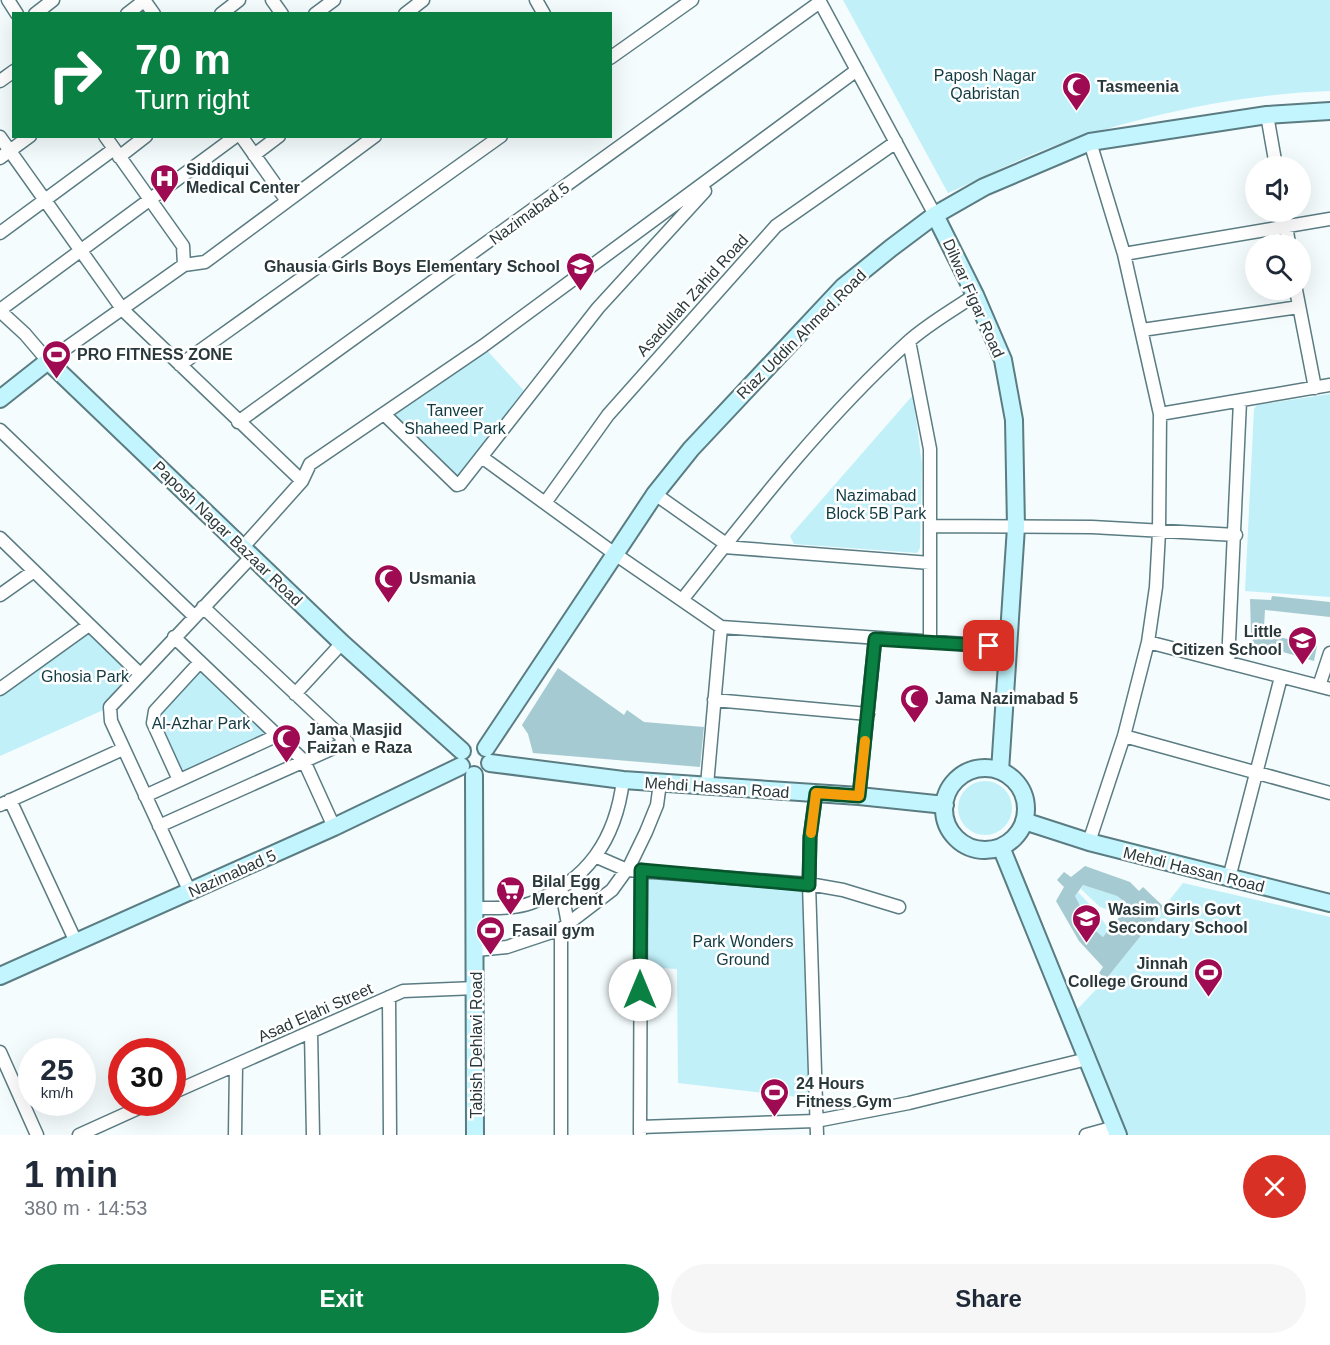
<!DOCTYPE html>
<meta charset="utf-8">
<style>
body{margin:0;font-family:Arial,sans-serif;background:#f6f6f7;color:#1f2937;height:100vh;display:flex;flex-direction:column;font-size:22px;white-space:nowrap}
*{box-sizing:border-box;margin:0}
p{font-size:20px;color:#747a83}
.icon{flex:none;width:33px;height:33px;fill:none;stroke:currentColor;stroke-width:2;stroke-linecap:round;stroke-linejoin:round}
.map{position:relative;height:1135px;overflow:hidden}
.drawer{display:flex;flex-direction:column;background:#fff;flex:1}
.drawer>*{flex:none}
.top-card{position:absolute;left:12px;top:12px;width:600px;height:126px;border-radius:0px;box-shadow:0 6px 24px #0002;background:#0b8043;color:#fff;overflow:hidden}
.fabs{position:absolute;left:1245px;top:156px;display:grid;gap:12px}
.fabs a{display:grid;place-items:center;width:66px;height:66px;border-radius:50%;background:#fff;box-shadow:0 6px 24px #0002;font-size:30px}
.speed{position:absolute;left:18px;top:1038px;display:flex;gap:12px;font-size:30px;font-weight:700;text-align:center}
.speed>*{display:grid;place-content:center;width:78px;height:78px;border-radius:50%;background:#fff;box-shadow:0 6px 24px #0002;line-height:1}
.speed small{font-size:15px;font-weight:400}
.speed .limit{border:9px solid #d22;background:#fff;color:#111}
.pin{position:absolute;display:grid;place-items:center;width:51px;height:51px;color:#fff;margin:-26px;border-radius:12px;box-shadow:0 3px 9px #0006}
.me{position:absolute;width:66px;margin:-33px;rotate:0deg;stroke-linejoin:round;filter:drop-shadow(0 0 4px #0008)}
.turn{display:flex;align-items:center;gap:21px;height:126px;padding:0 24px;font-size:27px}
.turn .icon{width:78px;height:78px;stroke-width:2.5}
.turn b{display:block;font-size:42px;line-height:51px}
.round{display:grid;place-items:center;flex:none;width:63px;height:63px;border-radius:32px;background:#f6f6f7}
.headline{display:flex;align-items:center;justify-content:space-between;height:102px;padding:0 24px}
h1{font-size:36px;font-weight:600;line-height:45px}
.action{display:flex;gap:12px;margin-top:auto;padding:12px 24px}
.action a{flex:1;height:69px;border-radius:36px;background:#0b8043;color:#fff;font-size:24px;font-weight:600;line-height:69px;text-align:center}
.action a+a{background:#f6f6f7;color:#1f2937}
.map>svg:first-child{display:block}
</style>
<div class="map">
<svg width="1330" height="1135" viewBox="0 0 1330 1135">
<rect width="100%" height="100%" fill="#f4fcfd"/>
<path fill="#c1f0f9" d="M 843,0 L 1330,0 L 1330,91 C 1240,94 1142,115 1057,145 C 1020,158 984,177 948,193 Z
M 483,346 L 528,395 L 457,485 L 384,414 Z
M 1330,394 L 1330,597 L 1245,591 L 1254,409 L 1257,405 Z
M 913,395 L 922,465 L 920,548 L 917,553 L 794,544 L 790,536 Z
M 89,625 L 140,674 L 110,707 L 0,756 L 0,689 Z
M 200,662 L 276,736 L 179,780 L 155,711 Z
M958 808a27 27 0 1 1 54 0a27 27 0 1 1-54 0Z
M 641,870 L 809,884 L 815,1099 L 678,1083 L 677,969 L 641,967 Z
M 1183,883 L 1330,917 L 1330,1135 L 1119,1135 L 1070,1017 L 1106,979 Z
M 1083,885 L 1117,896 L 1129,905 L 1122,914 L 1100,907 L 1081,889 Z
M 1078,892 L 1097,912 L 1109,930 L 1103,937 L 1091,927 L 1075,896 Z"/>
<path fill="#a6cad1" fill-rule="evenodd" d="M 1272,596 L 1330,602 L 1330,617 L 1265,610 L 1264,627 L 1267,634 L 1317,646 L 1314,661 L 1252,643 L 1254,633 L 1251,633 L 1250,599 L 1271,600 Z
M 558,668 L 624,715 L 627,710 L 644,722 L 704,727 L 700,767 L 533,753 L 528,734 L 522,725 Z
M 1085,866 L 1130,882 L 1139,891 L 1143,887 L 1164,907 L 1106,979 L 1099,973 L 1103,967 L 1079,941 L 1056,901 L 1064,887 L 1057,880 L 1064,872 L 1071,877 ZM 1083,885 L 1117,896 L 1129,905 L 1103,937 L 1091,927 L 1075,896 Z"/>
<g fill="none" stroke-linecap="round" stroke-linejoin="round">
<defs>
<path id="street" d="M 8,0 L 17,14
M 144,0 L 154,14
M 272,0 L 282,14
M 536,0 L 544,14
M 819,0 L 935,215
M 35,14 L 53,0
M 127,14 L 145,0
M 221,14 L 239,0
M 315,14 L 334,0
M 405,14 L 423,0
M 610,58 L 692,0
M 0,81 L 14,71
M 1267,115 L 1276,166
M 241,136 L 287,201
M 0,137 L 123,310 L 302,481
M 254,155 L 279,136
M 119,157 L 146,136
M 0,158 L 30,136
M 1284,212 L 1289,244
M 0,233 L 114,149
M 1124,254 L 1330,219
M 184,265 L 205,262 L 375,136
M 1296,290 L 1315,388
M 0,310 L 236,136
M 0,311 L 25,334 L 48,361 L 184,265 L 183,246 L 105,136
M 1142,330 L 1299,307
M 909,341 L 930,449 L 930,642
M 180,365 L 501,136
M 384,414 L 457,485 L 460,484 L 598,308 L 705,191
M 1160,414 L 1330,385
M 238,422 L 820,2
M 0,430 L 194,616
M 483,458 L 615,554 L 721,627 L 707,785
M 655,494 L 726,544
M 545,503 L 608,415 L 776,226 L 896,142
M 930,526 L 1092,527 L 1236,535
M 0,538 L 140,674
M 243,547 L 302,481 L 310,464 L 483,346 L 857,70
M 724,547 L 930,563
M 0,595 L 34,571
M 682,600 C 752,511 823,419 908,342 C 928,324 953,310 975,295
M 721,627 L 1008,647
M 174,637 L 304,761 L 334,827
M 1148,642 L 1330,689
M 1228,663 L 1240,401
M 1319,686 L 1330,653
M 0,689 L 89,625
M 295,694 L 342,643
M 714,700 L 868,714
M 1124,736 L 1330,793
M 179,780 L 153,723 L 155,711 L 200,662
M 816,793 L 810,837 L 809,884 L 817,1135
M 145,796 L 276,736
M 859,796 L 875,639
M 10,800 L 76,942
M 0,805 L 123,749
M 159,826 L 347,742 L 203,607
M 1089,842 L 1124,736 L 1148,642 L 1156,587 L 1159,532 L 1160,414 L 1124,254 L 1090,142
M 597,857 L 627,870 L 809,884 L 843,890 L 899,907
M 1229,878 L 1281,677
M 561,887 L 568,924
M 190,892 L 111,721 L 110,707 L 252,556
M 476,908 C 493,908 515,909 531,903 C 588,881 616,839 623,780
M 561,929 L 561,1135
M 476,950 L 507,947 L 561,929 L 612,890 L 630,865 L 646,832 L 657,805 L 660,783
M 389,997 L 390,1135
M 311,1032 L 313,1135
M 0,1052 L 37,1135
M 172,1093 L 403,991 L 476,988
M 640,1127 L 816,1121 L 909,1103 L 1087,1059
M 640,1133 L 641,870
M 79,1135 L 152,1102
M 235,1135 L 236,1065
M 1086,1135 L 1115,1127"/>
<path id="secondary" d="M 935,215 L 975,295 L 1003,360 L 1014,420 L 1016,527 L 1000,771
M 0,399 L 48,361 L 342,643 L 462,751
M 486,748 L 655,494 L 691,449 L 843,287 L 891,248 L 935,215 L 984,187 L 1090,142 L 1267,115 L 1330,111
M 490,763 L 623,780 L 859,796 L 945,805
M944 809a41 41 0 1 1 82 0a41 41 0 1 1-82 0Z
M 474,775 L 475,1135
M 1024,821 L 1089,842 L 1330,903
M 1001,847 L 1118,1135
M 0,976 L 334,827 L 461,766"/>
</defs>
<use href="#street" stroke="#5a7c82" stroke-width="15"/>
<use href="#secondary" stroke="#5a7c82" stroke-width="20"/>
<use href="#street" stroke="#fff" stroke-width="12"/>
<use href="#secondary" stroke="#c2f5fd" stroke-width="16"/>
</g>
<g fill="none" stroke-linecap="round" stroke-linejoin="round">
<defs>
<path id="route" d="M 640,990 L 641,870 L 809,885 L 810,837 L 816,793 L 859,796 L 875,639 L 989,646"/>
</defs>
<use href="#route" stroke="#07532c" stroke-width="15"/>
<use href="#route" stroke="#0b8043" stroke-width="10"/>
<path stroke="#f59e0b" stroke-width="10" d="M 811,833 L 816,793 L 859,796 L 865,741"/>
</g>
<defs>
<symbol id="mosque-pin" viewBox="-11 -11 22 30"><path d="M0 17L-7.5 6A9.5 9.5 0 1 1 7.5 6Z" fill="#9f0b53" stroke="#fff"/><path d="M3.5-4.9A6 6 0 1 0 3.5 4.9A5 5 0 1 1 3.5-4.9Z" fill="#fff"/></symbol>
<symbol id="hospital-pin" viewBox="-11 -11 22 30"><path d="M0 17L-7.5 6A9.5 9.5 0 1 1 7.5 6Z" fill="#9f0b53" stroke="#fff"/><path d="M-5-5h3v3.5h4V-5h3V5h-3V1.5h-4V5h-3Z" fill="#fff"/></symbol>
<symbol id="school-pin" viewBox="-11 -11 22 30"><path d="M0 17L-7.5 6A9.5 9.5 0 1 1 7.5 6Z" fill="#9f0b53" stroke="#fff"/><path d="M0-5L7-2L0 1L-7-2ZM-4 1L0 2.5L4 1V4Q0 6-4 4Z" fill="#fff"/></symbol>
<symbol id="stadium-pin" viewBox="-11 -11 22 30"><path d="M0 17L-7.5 6A9.5 9.5 0 1 1 7.5 6Z" fill="#9f0b53" stroke="#fff"/><path d="M0-5a6.5 5 0 1 0 0 10a6.5 5 0 1 0 0-10ZM-3.5-1.8h7v3.6h-7Z" fill="#fff"/></symbol>
<symbol id="supermarket-pin" viewBox="-11 -11 22 30"><path d="M0 17L-7.5 6A9.5 9.5 0 1 1 7.5 6Z" fill="#9f0b53" stroke="#fff"/><path d="M-6-5.5h2.5l.6 2H6L4.5 2H-2.5L-4.4-4H-6ZM-1.5 3.2a1.3 1.3 0 1 0 .1 0ZM3 3.2a1.3 1.3 0 1 0 .1 0Z" fill="#fff"/></symbol>
</defs>
<g fill-rule="evenodd">
<use href="#mosque-pin" x="1060" y="70" width="33" height="45"/>
<use href="#hospital-pin" x="148" y="162" width="33" height="45"/>
<use href="#school-pin" x="564" y="250" width="33" height="45"/>
<use href="#stadium-pin" x="40" y="338" width="33" height="45"/>
<use href="#mosque-pin" x="372" y="562" width="33" height="45"/>
<use href="#school-pin" x="1286" y="624" width="33" height="45"/>
<use href="#mosque-pin" x="898" y="682" width="33" height="45"/>
<use href="#mosque-pin" x="270" y="722" width="33" height="45"/>
<use href="#supermarket-pin" x="494" y="874" width="33" height="45"/>
<use href="#school-pin" x="1070" y="902" width="33" height="45"/>
<use href="#stadium-pin" x="474" y="914" width="33" height="45"/>
<use href="#stadium-pin" x="1192" y="956" width="33" height="45"/>
<use href="#stadium-pin" x="758" y="1076" width="33" height="45"/>
</g>
<g text-anchor="middle" stroke-width="5" stroke-linejoin="round" paint-order="stroke">
<g font-size="16" fill="#103b42" stroke="#fff">
<text x="985" y="81">Paposh Nagar<tspan x="985" dy="18">Qabristan</tspan></text>
<text x="455" y="416">Tanveer<tspan x="455" dy="18">Shaheed Park</tspan></text>
<text x="876" y="501">Nazimabad<tspan x="876" dy="18">Block 5B Park</tspan></text>
<text x="85" y="682">Ghosia Park</text>
<text x="201" y="729">Al-Azhar Park</text>
<text x="743" y="947">Park Wonders<tspan x="743" dy="18">Ground</tspan></text>
</g>
<g font-size="16" font-weight="bold" fill="#29383b" stroke="#fff" text-anchor="start">
<text x="1097" y="92">Tasmeenia</text>
<text x="186" y="175">Siddiqui<tspan x="186" dy="18">Medical Center</tspan></text>
<text x="560" y="272" text-anchor="end">Ghausia Girls Boys Elementary School</text>
<text x="77" y="360">PRO FITNESS ZONE</text>
<text x="409" y="584">Usmania</text>
<text x="1282" y="637" text-anchor="end">Little<tspan x="1282" dy="18">Citizen School</tspan></text>
<text x="935" y="704">Jama Nazimabad 5</text>
<text x="307" y="735">Jama Masjid<tspan x="307" dy="18">Faizan e Raza</tspan></text>
<text x="532" y="887">Bilal Egg<tspan x="532" dy="18">Merchent</tspan></text>
<text x="1108" y="915">Wasim Girls Govt<tspan x="1108" dy="18">Secondary School</tspan></text>
<text x="512" y="936">Fasail gym</text>
<text x="1188" y="969" text-anchor="end">Jinnah<tspan x="1188" dy="18">College Ground</tspan></text>
<text x="796" y="1089">24 Hours<tspan x="796" dy="18">Fitness Gym</tspan></text>
</g>
<g font-size="16" fill="#29383b" stroke="#fff">
<text transform="translate(529 213) rotate(-36)" y="6">Nazimabad 5</text>
<text transform="translate(692 295) rotate(-48)" y="6">Asadullah Zahid Road</text>
<text transform="translate(974 298) rotate(66)" y="6">Dilwar Figar Road</text>
<text transform="translate(801 334) rotate(-45)" y="6">Riaz Uddin Ahmed Road</text>
<text transform="translate(228 533) rotate(44)" y="6">Paposh Nagar Bazaar Road</text>
<text transform="translate(717 787) rotate(4)" y="6">Mehdi Hassan Road</text>
<text transform="translate(1194 869) rotate(14)" y="6">Mehdi Hassan Road</text>
<text transform="translate(232 873) rotate(-24)" y="6">Nazimabad 5</text>
<text transform="translate(315 1012) rotate(-24)" y="6">Asad Elahi Street</text>
<text transform="translate(476 1045) rotate(-90)" y="6">Tabish Dehlavi Road</text>
</g>
</g>
</svg>
<div class="fabs">
<a><svg class="icon" aria-label="sound" viewBox="0 0 24 24"><path d="M4 9h4l5-4v14l-5-4H4zM17 9q2 3 0 6"/></svg></a>
<a><svg class="icon" aria-label="search" viewBox="0 0 24 24"><circle cx="10" cy="10" r="6"/><path d="M15 15l6 6"/></svg></a>
</div>
<div class="speed"><div>25<small>km/h</small></div><div class="limit">30</div></div>
<div class="pin" style="left:989px;top:646px;background:#d93025"><svg class="icon" aria-label="arrive" viewBox="0 0 24 24"><path d="M6 21V4h12l-3 4 3 4H6"/></svg></div>
<svg class="me" style="left:640px;top:990px" viewBox="-20 -20 40 40"><circle r="19" fill="#fff"/><path d="M0-13L10 11 0 6-10 11z" fill="#0b8043"/></svg>
<div class="top-card">
<div class="turn"><svg class="icon" aria-label="right" viewBox="0 0 24 24"><path d="M7 20v-9h11M14 6l5 5-5 5"/></svg><div><b>70 m</b>Turn right</div></div>
</div>
</div>
<section class="drawer">
<div class="headline"><div><h1>1 min</h1><p>380 m · 14:53</p></div><a class="round" style="background:#d93025;color:#fff"><svg class="icon" aria-label="close" viewBox="0 0 24 24"><path d="M6 6l12 12M18 6L6 18"/></svg></a></div>
<div class="action"><a>Exit</a><a>Share</a></div>
</section>
